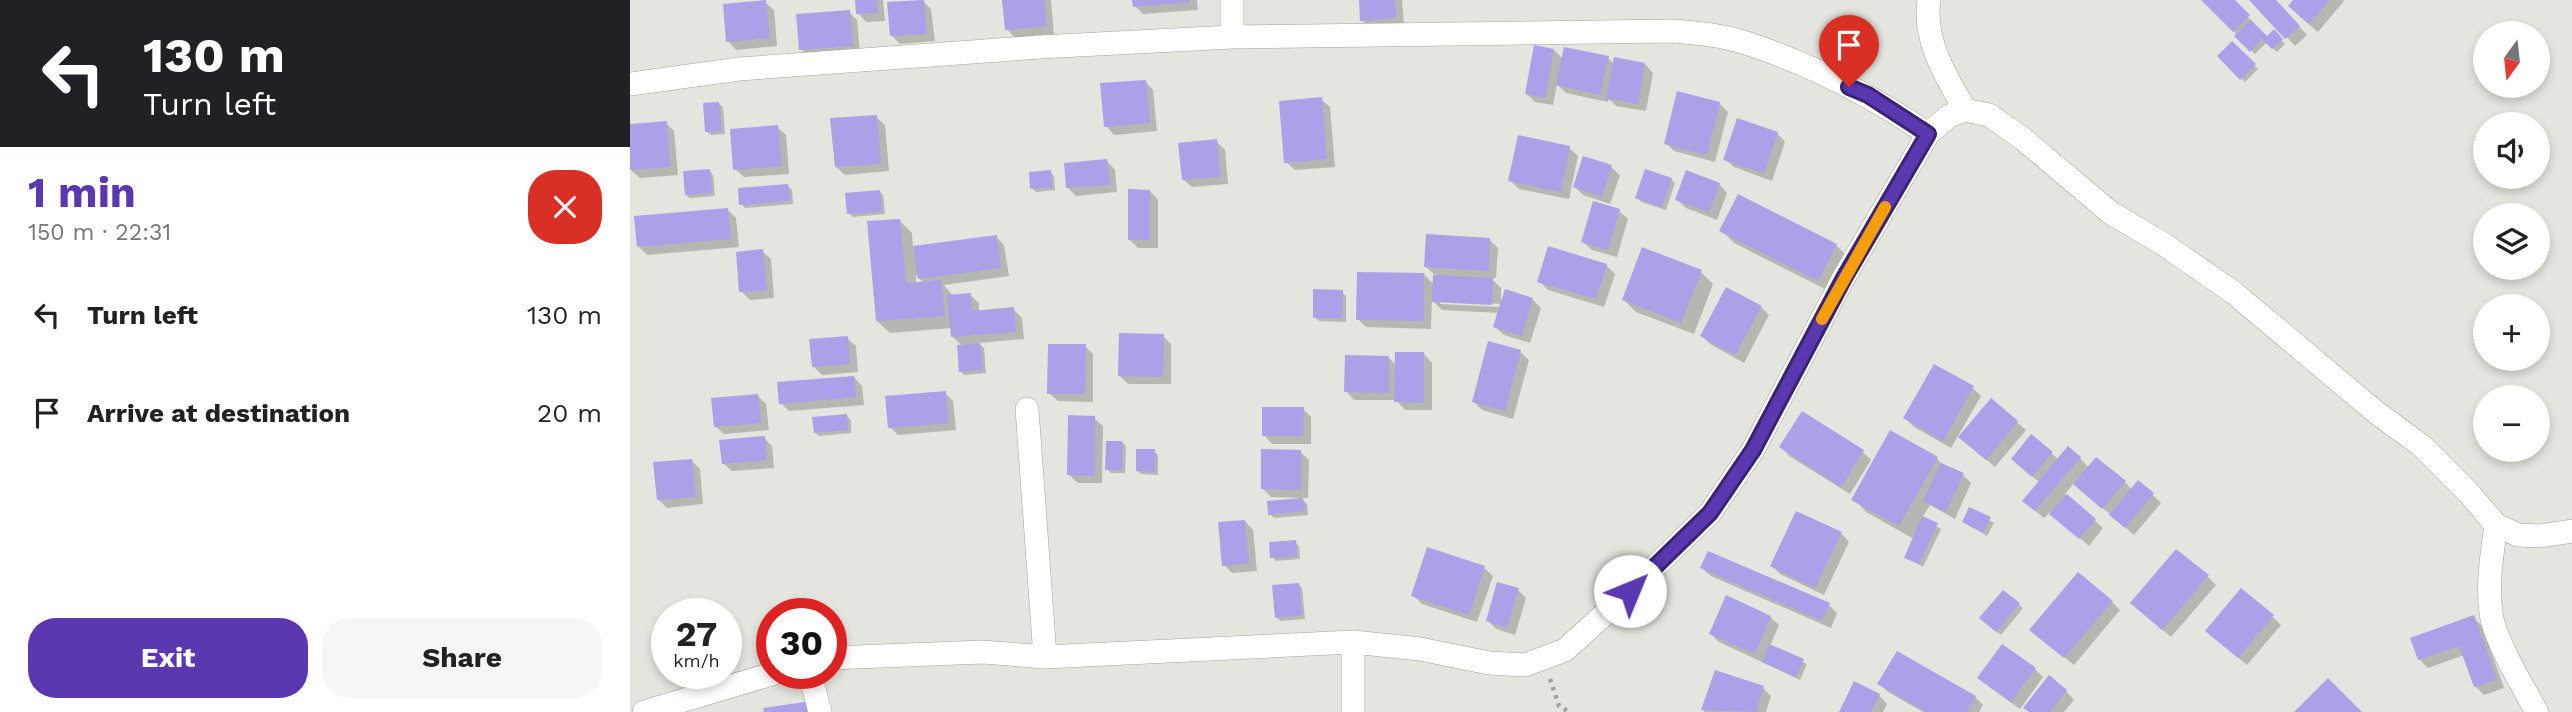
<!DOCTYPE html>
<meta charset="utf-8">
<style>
body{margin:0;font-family:"Work Sans",sans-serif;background:#f6f6f6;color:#222;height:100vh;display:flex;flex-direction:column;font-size:26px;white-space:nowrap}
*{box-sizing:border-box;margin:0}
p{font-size:23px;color:#767676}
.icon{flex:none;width:38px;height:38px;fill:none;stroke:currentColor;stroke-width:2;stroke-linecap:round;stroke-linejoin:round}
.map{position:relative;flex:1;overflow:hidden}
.drawer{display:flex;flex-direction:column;background:#fff;width:630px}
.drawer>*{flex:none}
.banner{background:#202124;color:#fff;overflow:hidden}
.needle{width:46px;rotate:195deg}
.controls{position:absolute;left:1843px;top:21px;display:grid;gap:14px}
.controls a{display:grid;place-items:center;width:77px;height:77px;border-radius:50%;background:#fff;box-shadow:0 4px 10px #0003;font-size:35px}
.speed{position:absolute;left:21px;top:598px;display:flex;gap:14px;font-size:35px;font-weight:700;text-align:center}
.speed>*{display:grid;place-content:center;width:91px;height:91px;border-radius:50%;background:#fff;box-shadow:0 4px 10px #0003;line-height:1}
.speed small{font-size:18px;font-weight:400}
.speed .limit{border:10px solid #d22;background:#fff;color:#111}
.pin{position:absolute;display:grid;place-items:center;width:60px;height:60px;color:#fff;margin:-72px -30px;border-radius:50% 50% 50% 0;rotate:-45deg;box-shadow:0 0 7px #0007}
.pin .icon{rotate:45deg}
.me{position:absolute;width:77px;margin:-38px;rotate:45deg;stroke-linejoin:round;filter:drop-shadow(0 0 5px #0008)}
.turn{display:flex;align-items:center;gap:24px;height:147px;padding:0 28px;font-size:32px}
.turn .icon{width:91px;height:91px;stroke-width:2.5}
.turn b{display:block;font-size:49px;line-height:60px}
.round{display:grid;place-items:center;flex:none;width:74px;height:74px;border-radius:28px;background:#f6f6f6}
.head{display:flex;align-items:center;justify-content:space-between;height:119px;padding:0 28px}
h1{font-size:42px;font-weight:700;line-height:52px;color:#5938b0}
.cta{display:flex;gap:14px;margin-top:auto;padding:14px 28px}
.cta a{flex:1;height:80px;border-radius:28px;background:#5938b0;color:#fff;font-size:28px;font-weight:700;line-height:80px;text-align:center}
.cta a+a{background:#f6f6f6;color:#222}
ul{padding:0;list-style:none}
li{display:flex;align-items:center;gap:21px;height:98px;padding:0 28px}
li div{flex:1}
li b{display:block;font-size:26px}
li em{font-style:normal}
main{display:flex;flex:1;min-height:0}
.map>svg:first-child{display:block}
</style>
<main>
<section class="drawer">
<div class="banner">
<div class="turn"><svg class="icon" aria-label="left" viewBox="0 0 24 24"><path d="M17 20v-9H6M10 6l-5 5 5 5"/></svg><div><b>130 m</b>Turn left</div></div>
</div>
<div class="head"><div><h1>1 min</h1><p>150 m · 22:31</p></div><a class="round" style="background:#d93025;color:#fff"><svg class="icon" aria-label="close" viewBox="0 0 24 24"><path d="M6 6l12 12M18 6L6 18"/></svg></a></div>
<ul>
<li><svg class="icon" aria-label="left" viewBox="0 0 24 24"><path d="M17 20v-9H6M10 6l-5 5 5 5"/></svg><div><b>Turn left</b></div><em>130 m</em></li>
<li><svg class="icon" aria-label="arrive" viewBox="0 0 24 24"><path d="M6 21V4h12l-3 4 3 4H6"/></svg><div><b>Arrive at destination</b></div><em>20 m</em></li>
</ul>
<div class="cta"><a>Exit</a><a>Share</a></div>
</section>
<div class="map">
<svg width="1942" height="712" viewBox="0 0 1942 712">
<rect width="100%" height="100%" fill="#e3e5de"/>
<path fill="#0003" fill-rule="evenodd" d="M 227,0 L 253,0 L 255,21 L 236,22 L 228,13 Z
M 374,0 L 421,0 L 424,34 L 385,38 L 377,29 Z
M 504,0 L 567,0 L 568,10 L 513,14 L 505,6 Z
M 730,0 L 772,0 L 774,26 L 740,29 L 732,20 Z
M 1574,0 L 1603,0 L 1637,38 L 1644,32 L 1655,44 L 1647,52 L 1637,42 L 1625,54 Z
M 1621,0 L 1644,0 L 1677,35 L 1665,46 Z
M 1666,0 L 1713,0 L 1714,1 L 1688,32 L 1668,15 Z
M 293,1 L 301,9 L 305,41 L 270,44 L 262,36 Z
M 135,2 L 144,10 L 147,46 L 106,50 L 98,41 Z
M 219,12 L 227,20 L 230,53 L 179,58 L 171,49 Z
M 1602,44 L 1628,69 L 1615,82 L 1589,56 Z
M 924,50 L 933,59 L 978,58 L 984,64 L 1015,64 L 1023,73 L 1016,111 L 986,106 L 979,99 L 978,102 L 936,93 L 927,84 L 923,105 L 905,102 L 897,94 Z
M 515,81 L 523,90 L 527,131 L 484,135 L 476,126 Z
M 691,99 L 700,107 L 705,167 L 665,170 L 656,162 Z
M 1089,103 L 1098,112 L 1085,162 L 1044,151 L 1036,143 Z
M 89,104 L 93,107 L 95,134 L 81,135 L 77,132 Z
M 246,117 L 255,125 L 259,171 L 215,175 L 206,167 Z
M 36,123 L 44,131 L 48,175 L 10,178 L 1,170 L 0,126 Z
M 147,127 L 156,135 L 159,174 L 114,177 L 105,169 Z
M 1147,133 L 1155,142 L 1142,181 L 1104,167 L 1095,159 Z
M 586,141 L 595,150 L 598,184 L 562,187 L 553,179 Z
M 939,148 L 948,156 L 939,199 L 889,189 L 880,180 Z
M 477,161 L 485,170 L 487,192 L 446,196 L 437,187 Z
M 981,167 L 990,175 L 980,204 L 953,195 L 945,187 Z
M 80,171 L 83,175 L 85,196 L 60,198 L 56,195 Z
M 420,172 L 424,176 L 425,190 L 406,192 L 402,188 Z
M 1041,179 L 1045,183 L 1036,210 L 1011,202 L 1007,198 Z
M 1089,184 L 1097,193 L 1087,220 L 1056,208 L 1047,200 Z
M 158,186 L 162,190 L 163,204 L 115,208 L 111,204 Z
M 249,191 L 253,195 L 255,214 L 223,217 L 219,213 Z
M 520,191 L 528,200 L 528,248 L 508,248 L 499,239 Z
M 98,210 L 106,218 L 109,247 L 17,255 L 9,247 Z
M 989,211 L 998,219 L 987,257 L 962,250 L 953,242 Z
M 270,221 L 282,233 L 283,248 L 366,237 L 374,245 L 379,276 L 314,285 L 323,296 L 340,295 L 349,303 L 349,312 L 383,309 L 392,318 L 394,339 L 348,343 L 354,348 L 356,373 L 334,375 L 331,371 L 332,346 L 322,336 L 322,328 L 260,333 L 247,321 ZM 286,275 L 294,283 L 286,284 Z
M 1092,231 L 1206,245 L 1218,257 L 1201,292 L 1104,243 Z
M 859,239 L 868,248 L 866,278 L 861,278 L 871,288 L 871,304 L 810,301 L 810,304 L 871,307 L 902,299 L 911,308 L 900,343 L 874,335 L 865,327 L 869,313 L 812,310 L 802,300 L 801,329 L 736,327 L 728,319 L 794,274 L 805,286 L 805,275 L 796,267 Z
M 132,251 L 141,259 L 144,298 L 120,300 L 111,291 Z
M 976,265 L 985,274 L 974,307 L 918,290 L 909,281 Z
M 1071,272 L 1083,284 L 1064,334 L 1006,312 L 994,300 Z
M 712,292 L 716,296 L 716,322 L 689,321 L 685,318 Z
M 1131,307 L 1139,315 L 1114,363 L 1080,344 L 1072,336 Z
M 533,336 L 541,344 L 541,384 L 498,384 L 490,376 Z
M 217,338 L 226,346 L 228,372 L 192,375 L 183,366 Z
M 455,346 L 463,354 L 463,402 L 428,401 L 419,393 Z
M 890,352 L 899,360 L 883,419 L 852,410 L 844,402 Z
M 794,354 L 802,363 L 802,410 L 775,410 L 766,400 L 724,400 L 716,391 L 759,358 L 767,366 Z
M 224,377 L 232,386 L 234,405 L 159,411 L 151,403 Z
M 1343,388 L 1351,396 L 1321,448 L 1284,427 L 1275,418 Z
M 315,393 L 323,401 L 326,430 L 268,435 L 260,427 Z
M 128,396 L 136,404 L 139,430 L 94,434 L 85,426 Z
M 1361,400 L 1396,430 L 1365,467 L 1330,437 Z
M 673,409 L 681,417 L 681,444 L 642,444 L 634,435 Z
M 217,416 L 221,420 L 221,433 L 189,436 L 185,432 Z
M 464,418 L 473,426 L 472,483 L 448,483 L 439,475 Z
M 1402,436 L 1429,460 L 1450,458 L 1459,468 L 1495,482 L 1502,490 L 1523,495 L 1531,503 L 1504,535 L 1444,483 L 1435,494 L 1473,528 L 1459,546 L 1420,512 L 1414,518 L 1403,509 L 1409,482 L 1391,467 Z
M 134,438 L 142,446 L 144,468 L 102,471 L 93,463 Z
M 492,442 L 496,446 L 495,473 L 481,473 L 477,469 Z
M 1151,447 L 1233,452 L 1241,460 L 1220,494 L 1159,456 Z
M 524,451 L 528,455 L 528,475 L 511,474 L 507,471 Z
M 670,452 L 679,460 L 678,498 L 671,498 L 677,504 L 678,515 L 644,518 L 640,514 L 669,500 L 669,498 L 641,497 L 633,489 Z
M 1307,459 L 1314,466 L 1333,475 L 1341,483 L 1325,519 L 1300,505 L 1292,518 L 1311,529 L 1293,567 L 1276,557 L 1284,539 L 1236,512 L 1224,499 Z
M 62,461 L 70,469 L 73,504 L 37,508 L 28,499 Z
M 1340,509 L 1364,523 L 1357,536 L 1334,522 Z
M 615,521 L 623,530 L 627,571 L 602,573 L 594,565 Z
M 1211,533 L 1219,542 L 1194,595 L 1150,574 L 1142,566 Z
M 665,542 L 669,546 L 670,559 L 646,561 L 642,557 Z
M 854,568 L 863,576 L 847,622 L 792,604 L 783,595 Z
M 1072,568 L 1199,605 L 1207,613 L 1201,628 L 1081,576 Z
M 1577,576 L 1586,585 L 1541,637 L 1510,611 Z
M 668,584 L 672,588 L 675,619 L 650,621 L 647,617 Z
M 888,590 L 896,598 L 885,635 L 866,629 L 858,621 Z
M 1374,592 L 1393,608 L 1371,635 L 1355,622 Z
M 1482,602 L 1490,610 L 1444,665 L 1410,638 Z
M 1140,617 L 1149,625 L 1140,646 L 1177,664 L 1170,680 L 1089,642 L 1081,634 Z
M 1643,617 L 1651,625 L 1617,665 L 1586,639 Z
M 1843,617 L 1852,626 L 1874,688 L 1854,695 L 1845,686 L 1834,655 L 1798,668 L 1789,659 Z
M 1405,669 L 1413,677 L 1393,705 L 1396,707 L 1436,691 L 1444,700 L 1434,712 L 1400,712 L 1393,705 L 1390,709 L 1358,686 Z
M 1250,684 L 1345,697 L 1353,705 L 1349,712 L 1293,712 L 1258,692 Z
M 1133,688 L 1141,696 L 1136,712 L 1075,712 L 1073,710 Z
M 1249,695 L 1257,704 L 1253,712 L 1211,712 Z"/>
<path fill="#aba1e8" d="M 136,0 L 140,38 L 96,42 L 93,4 Z
M 225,0 L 246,0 L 248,13 L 226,14 Z
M 294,0 L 297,34 L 260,36 L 257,2 Z
M 372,0 L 414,0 L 417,26 L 375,30 Z
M 502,0 L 560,0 L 560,2 L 503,7 Z
M 729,0 L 765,0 L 766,18 L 730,21 Z
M 1571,0 L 1605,0 L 1620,15 L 1603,32 Z
M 1619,0 L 1646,0 L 1670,26 L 1655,39 Z
M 1663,0 L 1700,0 L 1679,24 L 1658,6 Z
M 220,10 L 223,46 L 169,50 L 166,14 Z
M 1621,20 L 1637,36 L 1644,29 L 1653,39 L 1642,49 L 1632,39 L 1620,52 L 1604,36 Z
M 1602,41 L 1626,64 L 1610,80 L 1587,56 Z
M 904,45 L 924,49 L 915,98 L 895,94 Z
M 934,47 L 979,56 L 970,95 L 926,85 Z
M 984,57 L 1015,63 L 1008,104 L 976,98 Z
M 516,80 L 520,123 L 474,127 L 470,83 Z
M 1047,91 L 1090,102 L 1077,155 L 1034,144 Z
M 692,97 L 697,159 L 654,163 L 649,101 Z
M 89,102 L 92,131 L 75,132 L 73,103 Z
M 247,115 L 251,164 L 205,167 L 200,118 Z
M 1107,118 L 1148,132 L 1134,173 L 1093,160 Z
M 37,121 L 40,167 L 0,170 L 0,124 Z
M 148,125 L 152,166 L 103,170 L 100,129 Z
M 888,135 L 940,146 L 931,192 L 878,181 Z
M 587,139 L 590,177 L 552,180 L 548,143 Z
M 953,156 L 982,165 L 972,197 L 943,187 Z
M 477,159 L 480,185 L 436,188 L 434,163 Z
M 80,169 L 82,193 L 55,195 L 53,171 Z
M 1015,169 L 1042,178 L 1032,207 L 1005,198 Z
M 421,170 L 422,187 L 400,189 L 399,172 Z
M 1056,170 L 1090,183 L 1079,212 L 1045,200 Z
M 158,184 L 160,201 L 109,205 L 108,188 Z
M 498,189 L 520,190 L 520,240 L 498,240 Z
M 250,190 L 252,211 L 217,214 L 215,193 Z
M 1108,194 L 1207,244 L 1188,281 L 1089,231 Z
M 963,201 L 990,209 L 978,250 L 951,242 Z
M 98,208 L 101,239 L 7,247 L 4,216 Z
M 270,219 L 276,283 L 311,280 L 315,316 L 246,321 L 237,221 Z
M 796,234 L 860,238 L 859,271 L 794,267 Z
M 367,235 L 371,268 L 288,279 L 283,246 Z
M 918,246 L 977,264 L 966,299 L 907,282 Z
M 1012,247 L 1072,270 L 1051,323 L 992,300 Z
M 133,249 L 137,290 L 109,292 L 106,252 Z
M 727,272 L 794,273 L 794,321 L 726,320 Z
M 803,275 L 863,278 L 862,305 L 802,302 Z
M 1096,287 L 1132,306 L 1105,355 L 1070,336 Z
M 683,289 L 713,290 L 712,318 L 683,318 Z
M 875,289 L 903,298 L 892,336 L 863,327 Z
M 341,293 L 342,311 L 384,307 L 386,332 L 321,337 L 317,295 Z
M 489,333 L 534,334 L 533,377 L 488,376 Z
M 218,336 L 220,364 L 182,367 L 179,339 Z
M 858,341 L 891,350 L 875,411 L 842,402 Z
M 350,343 L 353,370 L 329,372 L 327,345 Z
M 418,344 L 456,344 L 455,394 L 417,394 Z
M 765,352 L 794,352 L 794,403 L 764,402 Z
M 715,355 L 759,356 L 759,393 L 714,392 Z
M 1304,364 L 1344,386 L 1313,441 L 1273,418 Z
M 224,376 L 226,397 L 149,404 L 147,382 Z
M 316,391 L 318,423 L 258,428 L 255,396 Z
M 128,394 L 131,423 L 84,427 L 81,398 Z
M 1361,398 L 1388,421 L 1356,460 L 1328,437 Z
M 632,407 L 674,407 L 673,436 L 632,436 Z
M 1172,411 L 1234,450 L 1211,487 L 1149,447 Z
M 217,414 L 218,430 L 184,433 L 182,417 Z
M 438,415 L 465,416 L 465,476 L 437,475 Z
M 1260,430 L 1308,457 L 1269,526 L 1221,500 Z
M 1401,434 L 1423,452 L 1402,477 L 1381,459 Z
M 135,436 L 137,460 L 92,464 L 89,440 Z
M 476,441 L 492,441 L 492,470 L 475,470 Z
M 1438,446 L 1451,457 L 1405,511 L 1392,501 Z
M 506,449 L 525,449 L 525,472 L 506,471 Z
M 631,449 L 671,450 L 671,490 L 631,489 Z
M 1466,457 L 1496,481 L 1472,509 L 1443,484 Z
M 62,459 L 66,497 L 27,500 L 23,462 Z
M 1311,463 L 1334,473 L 1316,512 L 1293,501 Z
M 1508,480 L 1524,493 L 1495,528 L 1479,515 Z
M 1437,494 L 1466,519 L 1449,539 L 1419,514 Z
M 673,498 L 675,511 L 638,515 L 637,501 Z
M 1339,507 L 1361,517 L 1353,533 L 1332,522 Z
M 1166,511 L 1212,532 L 1185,588 L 1140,566 Z
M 1292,516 L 1308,523 L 1289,564 L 1274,558 Z
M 615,520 L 619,563 L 592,566 L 588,522 Z
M 666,540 L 667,556 L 640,558 L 639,542 Z
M 797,547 L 855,566 L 839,615 L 781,596 Z
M 1546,549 L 1579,575 L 1532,630 L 1500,603 Z
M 1078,551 L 1200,603 L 1192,621 L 1070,568 Z
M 1448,572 L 1483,601 L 1434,658 L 1399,630 Z
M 867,582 L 889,588 L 877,628 L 856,621 Z
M 669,583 L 672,615 L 645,618 L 642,585 Z
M 1611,588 L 1644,615 L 1608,658 L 1575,631 Z
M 1373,590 L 1390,603 L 1366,632 L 1349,618 Z
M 1096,595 L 1141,616 L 1125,654 L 1079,634 Z
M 1844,615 L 1867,679 L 1844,687 L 1829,646 L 1788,660 L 1780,638 Z
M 1139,644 L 1174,659 L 1166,677 L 1132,662 Z
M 1372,644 L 1406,668 L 1381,702 L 1347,678 Z
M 1267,651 L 1346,696 L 1337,712 L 1296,712 L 1247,684 Z
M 1085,670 L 1134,686 L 1126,712 L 1071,710 Z
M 1419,675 L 1437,690 L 1420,712 L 1399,712 L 1393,708 Z
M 1698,678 L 1732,712 L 1664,712 Z
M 1224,681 L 1250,694 L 1241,712 L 1209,712 Z
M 182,701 L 183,712 L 134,712 L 133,708 Z"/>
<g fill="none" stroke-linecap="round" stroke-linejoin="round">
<defs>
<path id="minor" d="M 602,0 L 602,37
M 1299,0 C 1293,41 1316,76 1335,110
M 0,84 L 109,69 L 410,47 L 602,37 L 1042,31 C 1067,33 1092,35 1116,43 C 1181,64 1242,96 1298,134
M 397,409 L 415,657
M 1866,525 C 1862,554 1857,583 1861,613 C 1864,639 1893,687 1907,712
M 201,658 L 353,652 L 415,657 L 723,642 L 790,649 L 859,663 L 895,665 L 935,650 L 1000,591 L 1080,513 L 1123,450 L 1214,277 L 1298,134 L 1319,116 L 1335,110 L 1359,115 L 1393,139 L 1481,213 L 1535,245 L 1604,293 L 1747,413 L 1792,446 L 1838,492 L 1866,525 L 1888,535 L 1910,536 L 1942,531
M 180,674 L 190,712
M 14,712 L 142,674
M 723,712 L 723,642"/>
</defs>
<use href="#minor" stroke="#a2a39d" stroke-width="24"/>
<path stroke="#a1a29d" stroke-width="4.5" stroke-dasharray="3.5 5" stroke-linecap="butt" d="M 920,679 L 929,706 L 939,712"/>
<use href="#minor" stroke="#fff" stroke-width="23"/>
</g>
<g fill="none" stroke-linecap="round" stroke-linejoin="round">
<defs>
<path id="route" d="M 1000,591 L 1080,513 L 1123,450 L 1214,278 L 1298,134 L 1238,95 L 1219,87"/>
</defs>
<use href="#route" stroke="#3a2472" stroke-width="18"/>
<use href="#route" stroke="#5938b0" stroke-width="12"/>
<path stroke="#f59e0b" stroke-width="12" d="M 1192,319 L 1255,207"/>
</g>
</svg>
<div class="controls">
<a><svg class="needle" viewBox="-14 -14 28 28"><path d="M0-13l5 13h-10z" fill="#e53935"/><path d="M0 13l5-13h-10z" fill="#767676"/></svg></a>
<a><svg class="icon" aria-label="sound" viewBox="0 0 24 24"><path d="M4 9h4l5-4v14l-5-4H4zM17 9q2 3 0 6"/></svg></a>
<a><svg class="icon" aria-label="layers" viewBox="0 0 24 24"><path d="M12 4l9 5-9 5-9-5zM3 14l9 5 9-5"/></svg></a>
<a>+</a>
<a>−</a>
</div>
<div class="speed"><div>27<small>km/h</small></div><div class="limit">30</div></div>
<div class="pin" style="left:1219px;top:87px;background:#d93025"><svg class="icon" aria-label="arrive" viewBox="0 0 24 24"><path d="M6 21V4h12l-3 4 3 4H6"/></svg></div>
<svg class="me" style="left:1000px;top:591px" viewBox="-20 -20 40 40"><circle r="19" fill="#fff"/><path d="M0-13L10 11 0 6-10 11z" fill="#5938b0"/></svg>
</div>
</main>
